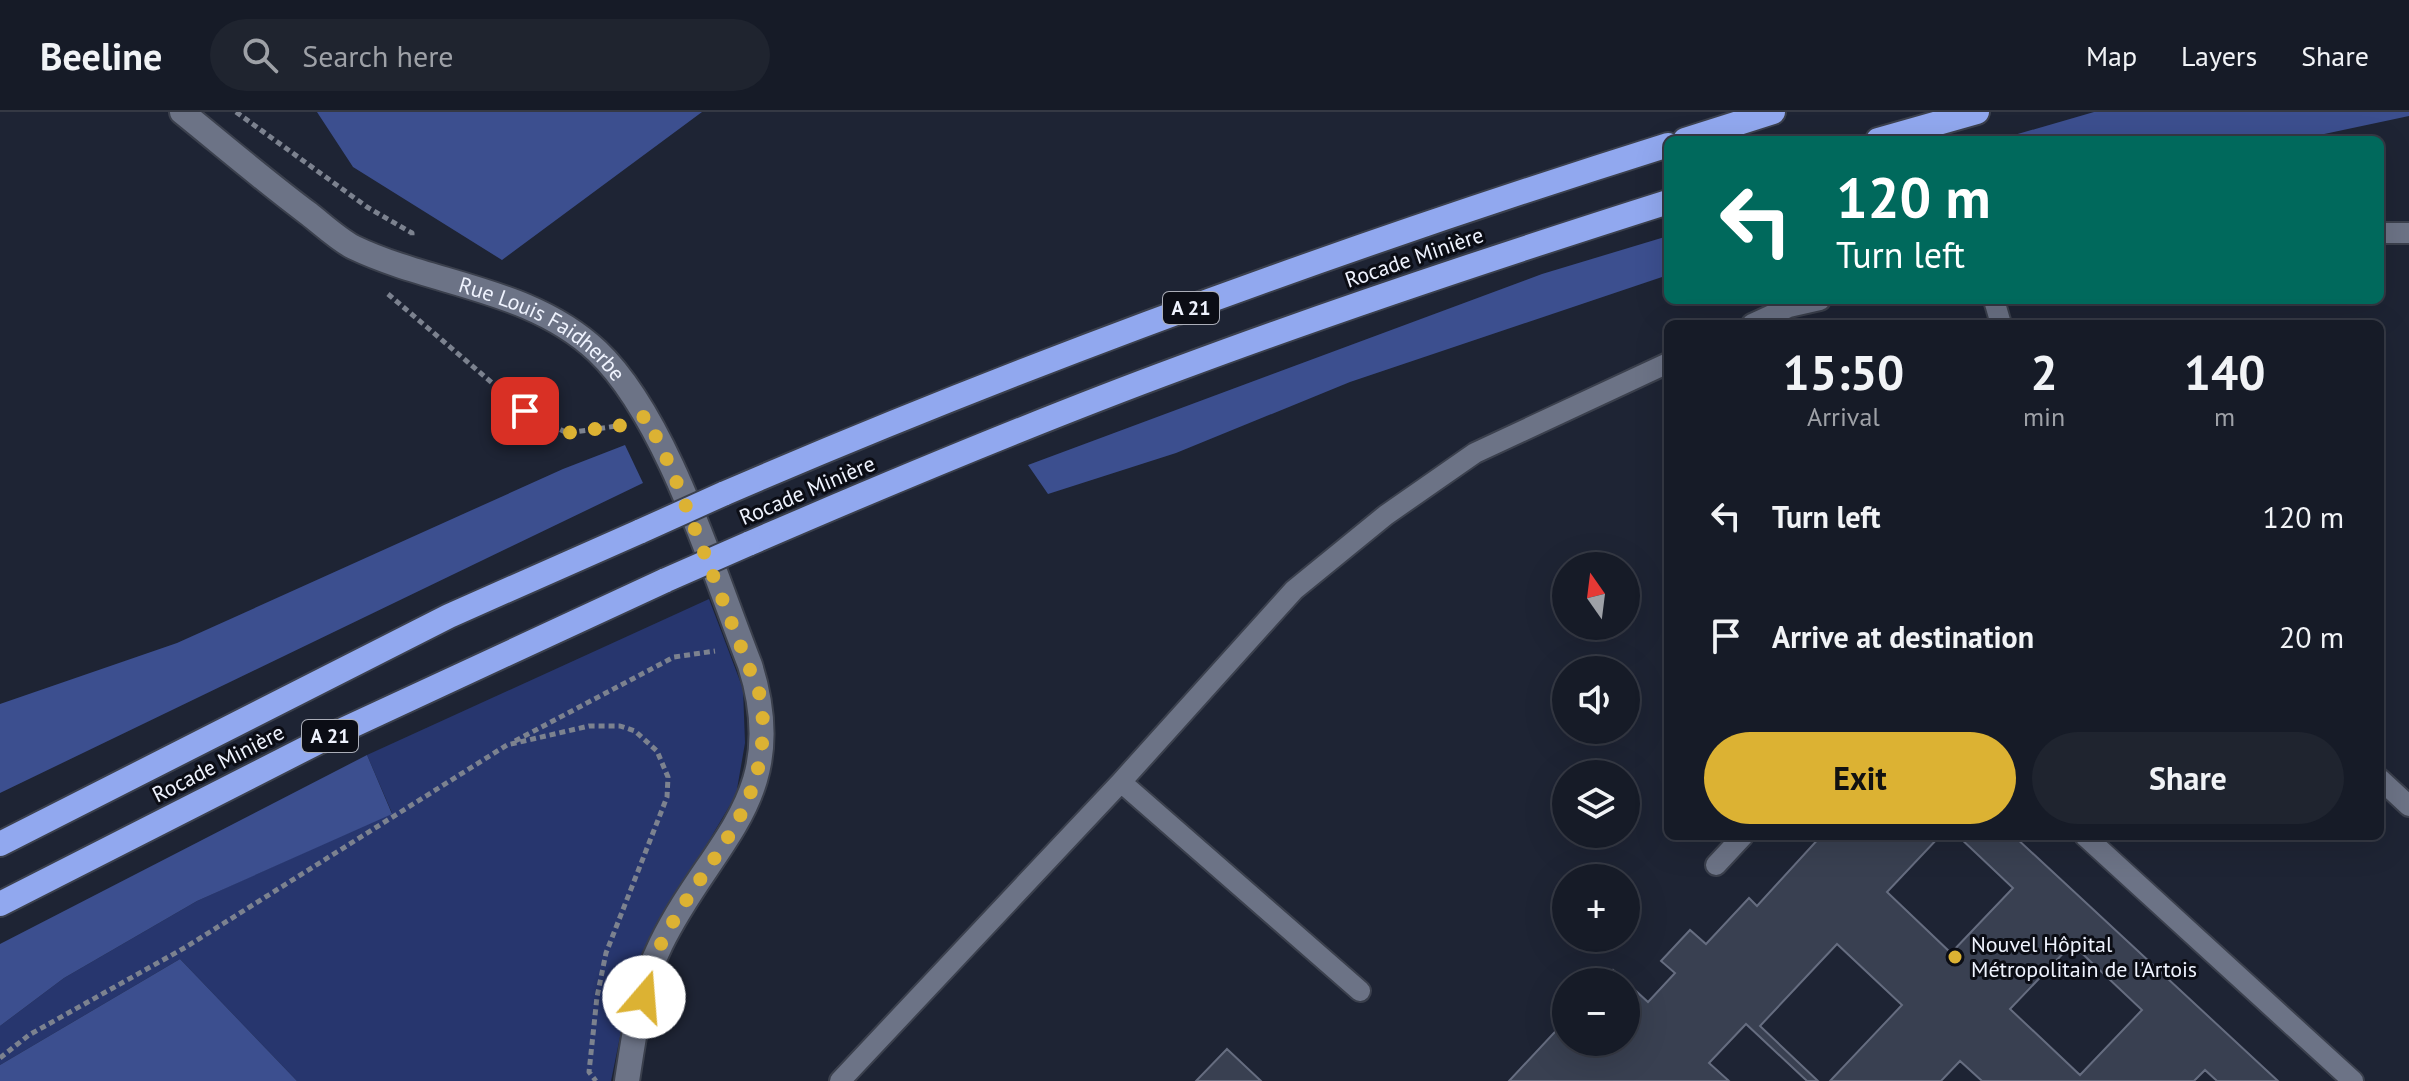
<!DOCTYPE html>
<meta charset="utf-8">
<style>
body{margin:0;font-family:"PT Sans",sans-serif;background:#1f242f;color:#f1f3f6;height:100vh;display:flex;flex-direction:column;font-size:30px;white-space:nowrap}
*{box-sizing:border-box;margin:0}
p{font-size:26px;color:#9ea1a7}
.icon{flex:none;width:44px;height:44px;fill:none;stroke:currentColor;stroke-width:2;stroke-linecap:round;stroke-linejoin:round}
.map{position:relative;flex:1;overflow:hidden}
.panel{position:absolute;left:1664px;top:208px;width:720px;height:520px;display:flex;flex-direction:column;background:#161b27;border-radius:12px;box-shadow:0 8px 32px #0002,0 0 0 2px #353944}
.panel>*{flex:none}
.banner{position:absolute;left:1664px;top:24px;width:720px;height:168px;border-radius:12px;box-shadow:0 8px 32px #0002,0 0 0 2px #353944;background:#00695c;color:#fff;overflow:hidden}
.needle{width:52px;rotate:346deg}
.buttons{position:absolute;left:1552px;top:440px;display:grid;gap:16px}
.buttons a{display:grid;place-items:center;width:88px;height:88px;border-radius:50%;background:#161b27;box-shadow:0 8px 32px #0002,0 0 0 2px #353944;font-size:40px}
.pin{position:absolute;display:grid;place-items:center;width:68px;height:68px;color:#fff;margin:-34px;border-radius:16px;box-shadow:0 4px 12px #0006}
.me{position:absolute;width:88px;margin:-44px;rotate:18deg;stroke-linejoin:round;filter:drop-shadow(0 0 6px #0008)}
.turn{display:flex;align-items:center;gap:28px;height:168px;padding:0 40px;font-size:36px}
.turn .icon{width:104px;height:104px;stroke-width:2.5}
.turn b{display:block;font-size:56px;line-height:68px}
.eta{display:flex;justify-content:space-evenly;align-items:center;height:136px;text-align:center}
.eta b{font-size:48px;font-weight:700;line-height:56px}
.primary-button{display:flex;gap:16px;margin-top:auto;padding:16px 40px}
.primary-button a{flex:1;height:92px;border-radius:48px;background:#dcb233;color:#111;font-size:32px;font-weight:700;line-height:92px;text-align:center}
.primary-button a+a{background:#1f242f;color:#f1f3f6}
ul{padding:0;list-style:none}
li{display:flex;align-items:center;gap:24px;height:120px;padding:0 40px}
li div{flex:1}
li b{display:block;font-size:30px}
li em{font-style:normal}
header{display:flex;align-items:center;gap:48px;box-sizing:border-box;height:112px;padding:0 40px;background:#161b27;border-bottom:2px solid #353944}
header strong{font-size:38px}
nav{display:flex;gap:44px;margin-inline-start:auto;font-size:28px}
.search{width:560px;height:72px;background:#1f242f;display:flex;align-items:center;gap:20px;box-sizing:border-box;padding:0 28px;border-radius:44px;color:#9ea1a7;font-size:30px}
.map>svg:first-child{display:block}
</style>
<header>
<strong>Beeline</strong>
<div class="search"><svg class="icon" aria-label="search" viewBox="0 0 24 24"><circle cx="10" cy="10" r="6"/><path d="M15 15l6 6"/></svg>Search here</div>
<nav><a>Map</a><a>Layers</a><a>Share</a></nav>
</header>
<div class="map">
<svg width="2409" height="969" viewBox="0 0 2409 969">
<rect width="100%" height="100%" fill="#1e2434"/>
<path fill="#27366e" d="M 709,487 L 743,577 L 745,631 L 736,683 L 652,825 L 623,910 L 611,969 L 297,969 L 180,847 L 0,953 L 0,914 L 64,866 L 197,789 L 392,701 L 367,643 Z"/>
<path fill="#3c4f8f" d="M 317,0 L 702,0 L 502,148 L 353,55 Z
M 2094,0 L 2409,0 L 2409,4 L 2296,28 L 1997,28 Z
M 1668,124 L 1668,163 L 1350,270 L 1176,341 L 1048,382 L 1028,353 L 1542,162 Z
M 625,333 L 643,371 L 0,681 L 0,592 L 177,531 L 563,357 Z
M 367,643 L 392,702 L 197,789 L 64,866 L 0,914 L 0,832 Z
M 180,847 L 297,969 L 0,969 L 0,953 Z"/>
<path fill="#394051" stroke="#666d80" stroke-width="2" fill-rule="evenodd" d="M 1821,724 L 1940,724 L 1887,780 L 1951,841 L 2013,776 L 1958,724 L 2014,724 L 2278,969 L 2217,969 L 2205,958 L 2194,969 L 1982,969 L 1960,949 L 1941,969 L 1830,969 L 1902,893 L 1837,832 L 1760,914 L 1818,969 L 1807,969 L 1746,912 L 1709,951 L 1729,969 L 1509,969 L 1566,908 L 1566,930 L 1626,930 L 1626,870 L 1602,870 L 1613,858 L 1648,890 L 1675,861 L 1661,849 L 1690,818 L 1706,832 L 1749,786 L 1757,794 ZM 2072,832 L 2142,898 L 2080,963 L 2010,897 Z
M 1227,937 L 1261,969 L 1196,969 Z"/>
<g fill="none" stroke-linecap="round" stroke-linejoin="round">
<defs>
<path id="lane" d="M 2380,121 L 2409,121
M 1994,188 L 2001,212
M 1752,212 L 1789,195 L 1820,188
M 2380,667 L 2409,694
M 1121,670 L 1360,879
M 2085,724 L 2353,969
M 1716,753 L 1743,724
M 840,969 L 1121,670 L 1294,478 L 1386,403 L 1475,341 L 1668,251"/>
<g id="street">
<path id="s1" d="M 182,0 C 224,34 266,70 309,102 C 323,113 338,127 353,135 C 432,173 530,176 597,239 C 667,305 714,462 750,553 C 792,685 712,728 661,832 C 640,874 634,924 627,969"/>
</g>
<path id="highway" d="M 1685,28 L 1773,0
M 1878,28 L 1977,0
M 723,382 C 1031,249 1347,134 1668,33
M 748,432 C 891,370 1034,310 1180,256 C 1341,196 1504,142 1668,90
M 0,732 L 449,504 L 641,419
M 0,792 L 332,623 L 666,468"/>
</defs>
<use href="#lane" stroke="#3b404d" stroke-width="24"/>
<use href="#street" stroke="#3b404d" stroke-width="28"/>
<use href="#highway" stroke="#3b404d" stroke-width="28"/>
<path stroke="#7c828f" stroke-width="5" stroke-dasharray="6 4" stroke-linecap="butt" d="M 236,0 L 367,95 L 412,121 L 412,127
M 388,182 L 525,299 L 567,321 L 617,314
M 515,629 L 674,545 L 715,539
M 0,946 L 29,923 L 186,835 L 507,633 L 589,614 L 620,614 L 635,619 L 657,639 L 668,665 L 667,685 L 606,841 L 597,885 L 589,960 L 596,969"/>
<use href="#lane" stroke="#6c7386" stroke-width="20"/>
<use href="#street" stroke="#6c7386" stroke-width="24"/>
<use href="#highway" stroke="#91a8ef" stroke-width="24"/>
<defs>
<path id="highway-bridge" d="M 641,419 L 723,382
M 666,468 L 748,432"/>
</defs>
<use href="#highway-bridge" stroke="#3b404d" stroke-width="28" stroke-linecap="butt"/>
<use href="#highway-bridge" stroke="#91a8ef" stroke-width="24"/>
</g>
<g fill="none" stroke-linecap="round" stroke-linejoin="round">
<path stroke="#dcb233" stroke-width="14" stroke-dasharray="0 25.2" d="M 525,299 L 567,321 L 624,313 L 646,304 L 671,356 L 761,586 C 775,696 705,744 661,832 C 653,848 649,868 644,885"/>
</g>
<circle fill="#dcb233" stroke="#0b0d15" stroke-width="3" cx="1955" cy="845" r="8"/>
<g text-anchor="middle" stroke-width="6" stroke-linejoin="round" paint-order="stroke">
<g fill="#0b0d15" stroke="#abaeb8" stroke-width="2">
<rect x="1163" y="180" width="56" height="32" rx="6"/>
<rect x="302" y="608" width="56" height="32" rx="6"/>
</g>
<g font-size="20" font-weight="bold" fill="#eff3fe">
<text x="1191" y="203">A 21</text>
<text x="330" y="631">A 21</text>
</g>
<g font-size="22" fill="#eff3fe" stroke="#0b0d15">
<text transform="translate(1414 145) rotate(-19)" y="8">Rocade Minière</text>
<text dy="8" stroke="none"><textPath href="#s1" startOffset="426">Rue Louis Faidherbe</textPath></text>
<text transform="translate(807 378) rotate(-23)" y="8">Rocade Minière</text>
<text transform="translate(218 651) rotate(-27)" y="8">Rocade Minière</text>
</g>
<g font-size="22" fill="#eff3fe" stroke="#0b0d15" text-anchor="start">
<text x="1971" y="840">Nouvel Hôpital<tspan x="1971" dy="25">Métropolitain de l'Artois</tspan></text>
</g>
</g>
</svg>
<div class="buttons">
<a><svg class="needle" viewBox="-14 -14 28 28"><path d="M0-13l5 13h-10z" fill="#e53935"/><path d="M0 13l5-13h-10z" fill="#9ea1a7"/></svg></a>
<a><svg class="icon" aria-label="sound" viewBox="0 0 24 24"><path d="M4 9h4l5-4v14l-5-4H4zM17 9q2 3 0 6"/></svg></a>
<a><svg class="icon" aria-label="layers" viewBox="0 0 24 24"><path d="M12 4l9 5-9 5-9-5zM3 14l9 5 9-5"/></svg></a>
<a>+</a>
<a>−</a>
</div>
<div class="pin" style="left:525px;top:299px;background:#d93025"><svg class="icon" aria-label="arrive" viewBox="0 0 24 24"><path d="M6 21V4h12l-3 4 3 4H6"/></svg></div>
<svg class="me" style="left:644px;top:885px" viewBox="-20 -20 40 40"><circle r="19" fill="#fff"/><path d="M0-13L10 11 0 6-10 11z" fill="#dcb233"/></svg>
<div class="banner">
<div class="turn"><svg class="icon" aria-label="left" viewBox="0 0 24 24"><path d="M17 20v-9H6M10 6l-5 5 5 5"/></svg><div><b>120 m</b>Turn left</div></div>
</div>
<section class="panel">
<div class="eta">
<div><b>15:50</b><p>Arrival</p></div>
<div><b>2</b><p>min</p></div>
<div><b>140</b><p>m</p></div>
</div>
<ul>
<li><svg class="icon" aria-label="left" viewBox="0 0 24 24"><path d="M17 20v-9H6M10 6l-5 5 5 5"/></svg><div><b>Turn left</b></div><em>120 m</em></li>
<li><svg class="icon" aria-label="arrive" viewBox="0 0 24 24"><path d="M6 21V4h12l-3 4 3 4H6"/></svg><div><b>Arrive at destination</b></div><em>20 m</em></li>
</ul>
<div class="primary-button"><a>Exit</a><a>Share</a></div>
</section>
</div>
